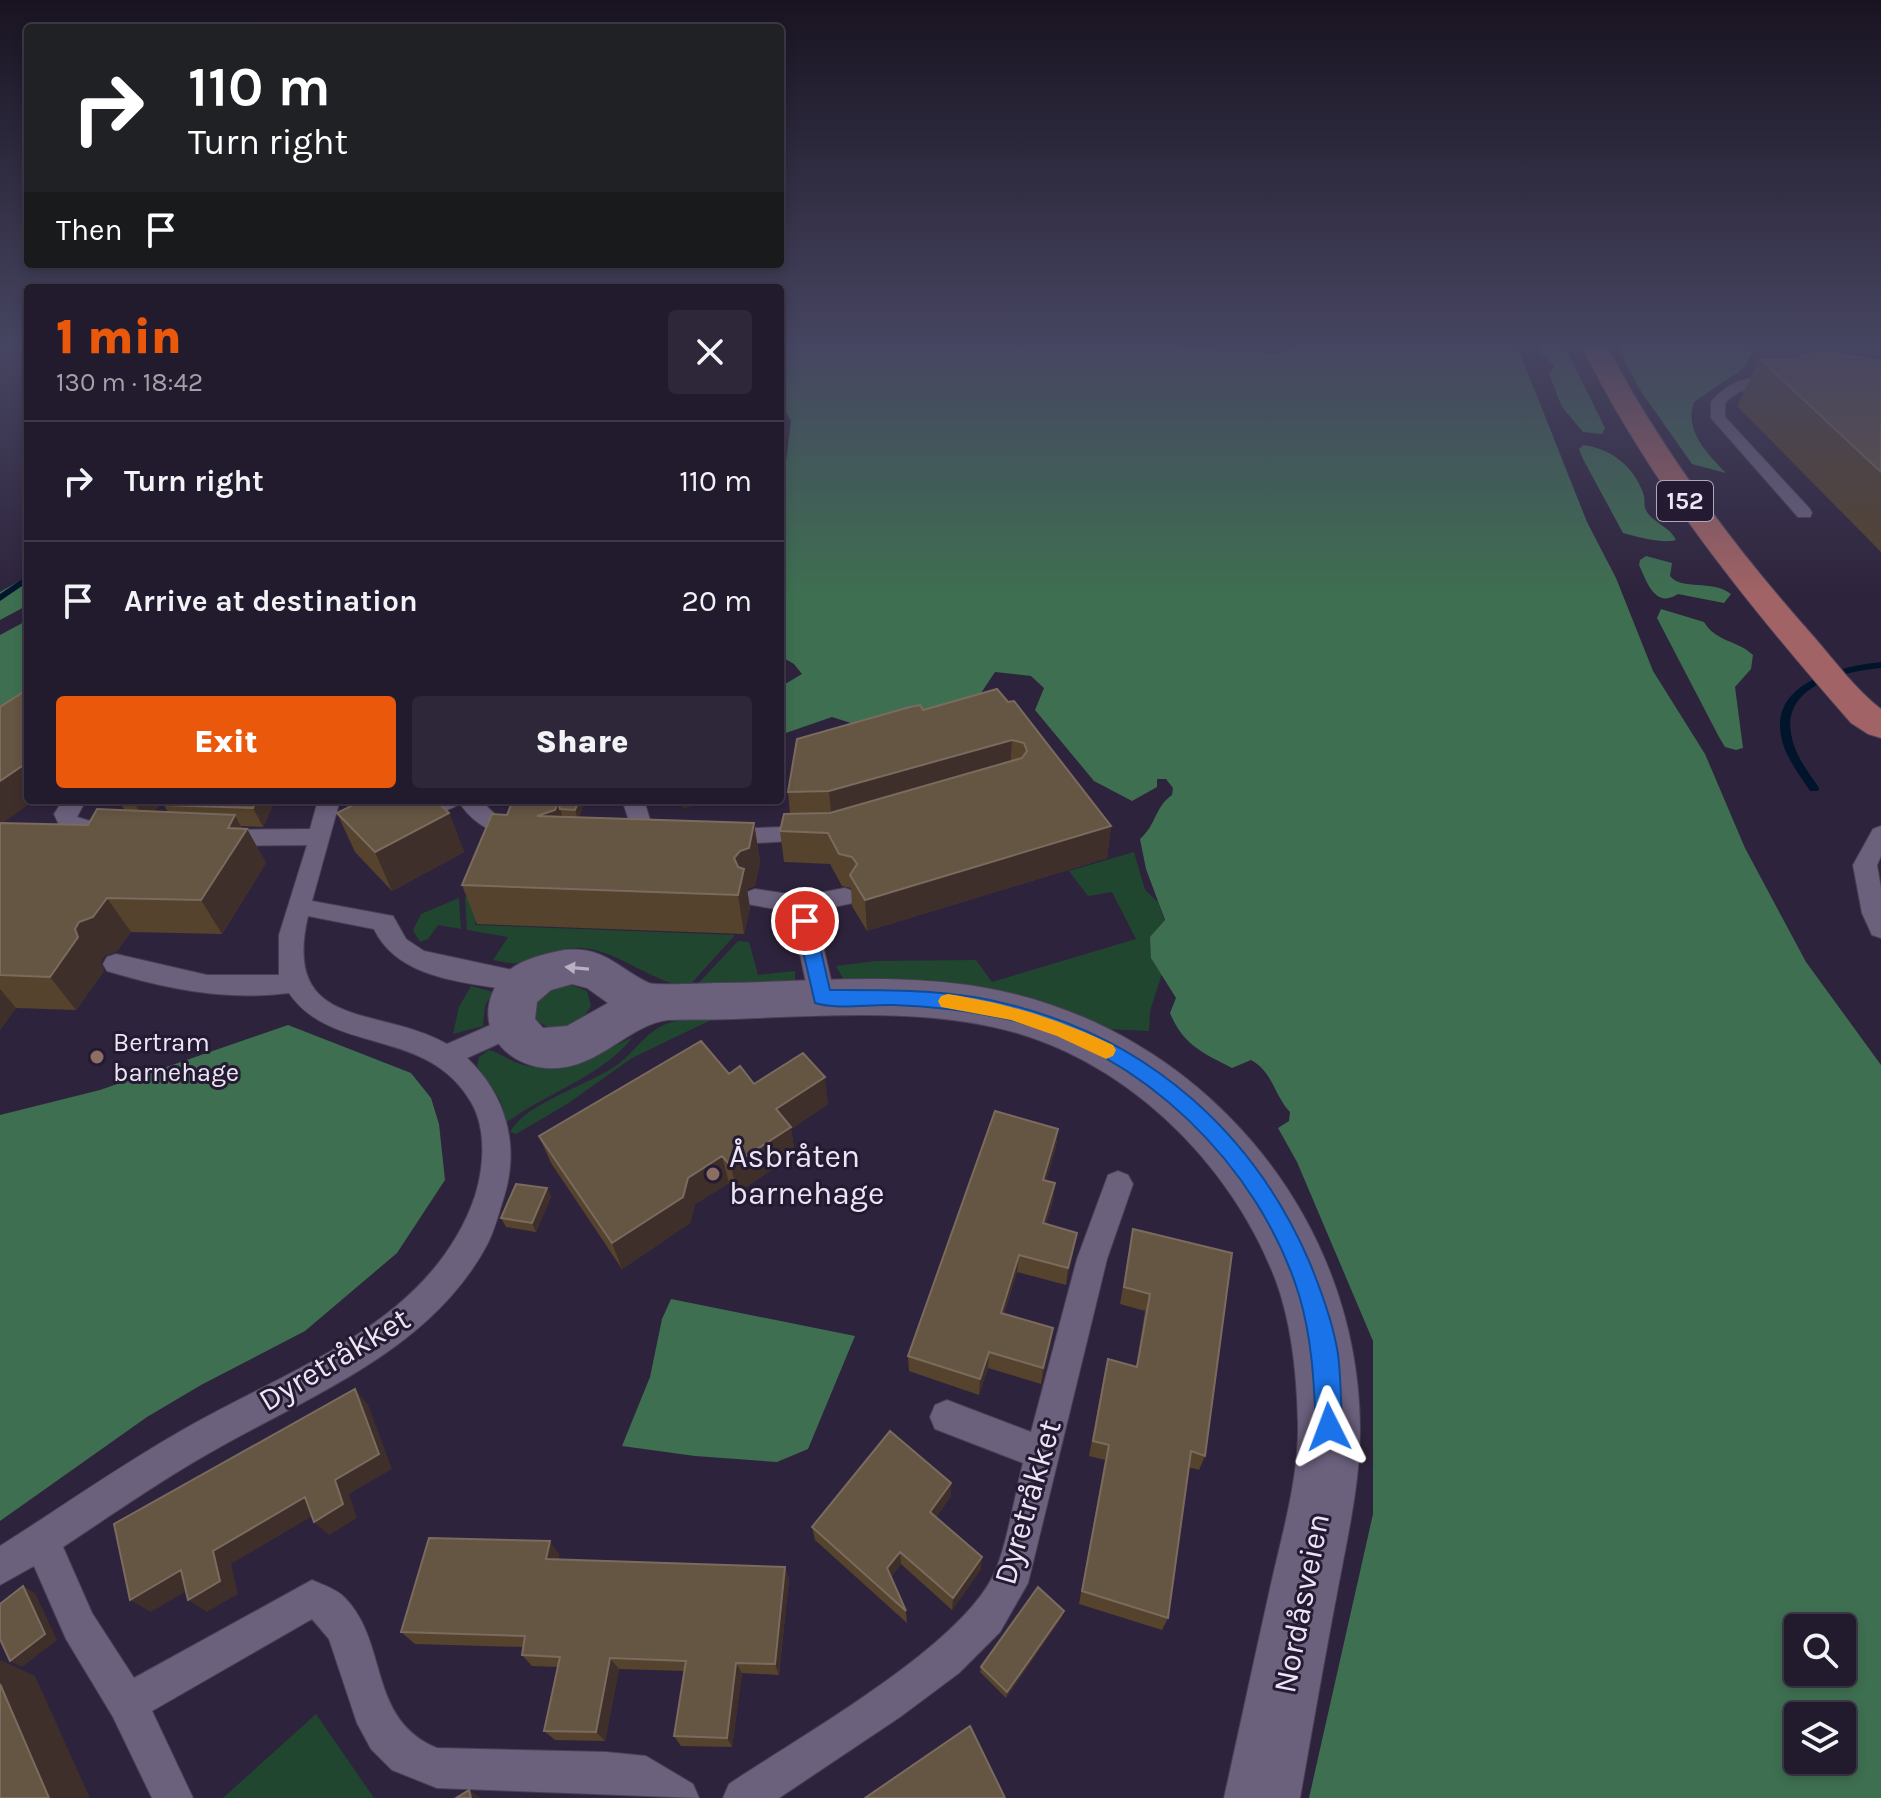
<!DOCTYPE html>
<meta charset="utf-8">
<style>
body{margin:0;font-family:Karla,sans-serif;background:#2e2739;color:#f1f3f6;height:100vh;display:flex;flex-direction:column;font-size:30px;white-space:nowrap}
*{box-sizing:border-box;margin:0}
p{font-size:26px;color:#a2a1aa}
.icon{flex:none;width:44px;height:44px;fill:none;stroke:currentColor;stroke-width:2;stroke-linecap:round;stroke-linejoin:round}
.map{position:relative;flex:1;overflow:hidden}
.panel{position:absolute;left:24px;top:284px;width:760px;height:520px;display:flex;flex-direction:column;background:#221a2d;border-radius:8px;box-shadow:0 4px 12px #0003,0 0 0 2px #3f3849}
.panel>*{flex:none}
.banner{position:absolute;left:24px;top:24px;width:760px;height:244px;border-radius:8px;box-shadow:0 4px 12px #0003,0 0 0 2px #3f3849;background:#202124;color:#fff;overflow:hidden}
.tools{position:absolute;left:1784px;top:1614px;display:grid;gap:16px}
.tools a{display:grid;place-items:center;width:72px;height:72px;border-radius:8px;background:#221a2d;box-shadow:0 4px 12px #0003,0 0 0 2px #3f3849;font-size:40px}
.pin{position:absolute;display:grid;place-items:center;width:68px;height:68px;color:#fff;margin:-34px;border:4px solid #fff;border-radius:50%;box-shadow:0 2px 8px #0007}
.me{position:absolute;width:88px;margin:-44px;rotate:357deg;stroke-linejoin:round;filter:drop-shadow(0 0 6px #0008)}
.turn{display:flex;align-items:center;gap:28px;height:168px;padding:0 32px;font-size:36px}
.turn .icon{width:104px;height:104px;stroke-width:2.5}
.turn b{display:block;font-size:56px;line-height:68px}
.then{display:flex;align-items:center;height:76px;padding:0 32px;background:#0003;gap:16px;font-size:30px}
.round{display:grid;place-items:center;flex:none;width:84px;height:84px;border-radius:8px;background:#2e2739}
.overview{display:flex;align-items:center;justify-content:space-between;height:136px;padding:0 32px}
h1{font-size:48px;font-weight:800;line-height:60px;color:#ea580c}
.cta{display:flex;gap:16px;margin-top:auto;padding:16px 32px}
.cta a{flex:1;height:92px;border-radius:8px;background:#ea580c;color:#fff;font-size:32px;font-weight:800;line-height:92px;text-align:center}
.cta a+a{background:#2e2739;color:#f1f3f6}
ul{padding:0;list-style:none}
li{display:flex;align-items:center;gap:24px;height:120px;padding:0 32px;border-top:2px solid #3f3849}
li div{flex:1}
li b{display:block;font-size:30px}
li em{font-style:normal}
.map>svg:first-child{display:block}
</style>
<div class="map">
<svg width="1881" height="1798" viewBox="0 0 1881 1798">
<rect width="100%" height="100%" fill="#2e233c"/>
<path fill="#214630" d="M 1134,852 L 1145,890 L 1158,902 L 1165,923 L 1165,964 L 1150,1011 L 1149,1031 L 1106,1029 L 1075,1016 L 845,982 L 836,966 L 876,961 L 976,960 L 992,982 L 1136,939 L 1112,892 L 1088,896 L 1069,871 Z
M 465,897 L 482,898 L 475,925 L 735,935 L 688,987 C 651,982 621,952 583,948 C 558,945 540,961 517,963 C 509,964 501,961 493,960 L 508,937 L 467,930 Z
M 459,898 L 461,929 L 438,925 L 428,939 L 420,942 L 413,930 L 421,914 Z
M 738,941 L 749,942 L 758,975 L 795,971 L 795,983 L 695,987 Z
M 568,984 L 587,991 L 591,1006 C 580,1027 549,1038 534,1016 C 536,994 548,989 568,984 Z
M 471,986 L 493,992 L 485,1006 L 483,1026 L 453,1034 L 459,1007 Z
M 715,1018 L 632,1058 L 567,1104 L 516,1134 L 510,1132 C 526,1103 586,1086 614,1067 C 633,1055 645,1032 666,1024 C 681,1018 699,1019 715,1018 Z
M 633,1037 C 601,1077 548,1092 507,1122 L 500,1100 L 477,1066 L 479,1057 L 489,1050 C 502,1054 512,1062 524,1065 C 563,1074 599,1053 633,1037 Z
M 316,1714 L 374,1798 L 223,1798 Z"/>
<path fill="#3e6f51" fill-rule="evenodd" d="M 780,343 L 1139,343 L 1280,354 L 1300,343 L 1516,343 L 1587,522 L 1616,578 L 1653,671 L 1705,754 L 1745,848 L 1806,962 L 1881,1065 L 1881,1798 L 1309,1798 L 1373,1514 L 1373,1341 L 1297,1162 L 1278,1128 L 1289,1121 L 1290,1112 C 1274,1095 1273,1072 1251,1060 L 1232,1068 C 1203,1053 1183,1045 1170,1013 L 1176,998 L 1151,958 L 1150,937 L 1165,920 L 1146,869 L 1140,839 C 1157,824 1154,808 1172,795 L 1173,788 L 1166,779 L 1157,779 L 1157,787 L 1132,801 L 1094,781 L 1035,710 L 1044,688 L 1031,676 L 995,672 L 977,699 L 892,736 L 832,717 L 780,735 L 780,687 L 802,674 L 794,664 L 780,656 L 780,466 L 786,461 L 791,421 L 780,402 ZM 1798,1628 L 1842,1628 L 1842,1672 L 1798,1672 ZM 1798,1716 L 1842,1716 L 1842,1760 L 1798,1760 Z
M 1536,343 L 1563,343 L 1605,428 L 1602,434 L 1583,432 L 1562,407 L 1549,374 L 1554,366 L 1541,353 Z
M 1617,343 L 1744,343 L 1752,353 L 1744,368 L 1694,402 C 1684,431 1707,453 1726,473 L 1692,464 L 1638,387 Z
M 1583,445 C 1611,448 1636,468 1644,496 C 1645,500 1644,504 1645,508 C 1650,522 1670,526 1676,540 C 1664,544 1637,537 1623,533 L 1583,459 L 1579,449 Z
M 1646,556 L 1672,563 L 1670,576 C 1682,591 1712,579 1731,594 L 1724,603 L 1678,594 C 1655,609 1647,582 1639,565 L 1640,560 Z
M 28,576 L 28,605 L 0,620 L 0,592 Z
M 1661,609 L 1704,622 C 1716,642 1737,640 1753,655 L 1751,669 L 1735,687 L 1743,748 L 1736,750 L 1725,747 L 1719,737 L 1657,618 Z
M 28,620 L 28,718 L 0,736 L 0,635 Z
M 288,1025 L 411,1073 L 431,1098 L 439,1124 L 445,1180 L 397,1253 L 305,1331 L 201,1385 L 147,1417 L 0,1521 L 0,1115 L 100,1090 Z
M 671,1299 L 855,1336 L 808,1449 L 777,1462 L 695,1456 L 622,1446 L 650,1377 L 662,1319 Z"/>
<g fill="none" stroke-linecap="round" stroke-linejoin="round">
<path fill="#00152b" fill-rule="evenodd" d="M 28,575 L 28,582 L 0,601 L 0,594 Z
M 1881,662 L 1881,668 C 1839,672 1774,688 1794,745 C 1799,761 1810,774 1819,788 L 1818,791 L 1810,791 C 1801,777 1790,763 1784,747 C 1762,684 1836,667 1881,662 Z"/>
<defs>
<path id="lane" d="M 1770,376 L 1786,380 C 1769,393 1748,379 1725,403 L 1725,417 L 1810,509 L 1812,513 L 1810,517 L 1798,517 L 1711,418 L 1711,402 C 1726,383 1746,377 1770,376 Z
M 63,800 L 86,800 L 77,817 L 110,827 L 113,832 L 110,837 L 87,839 L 60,827 L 54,814 Z
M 318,800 L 340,800 L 312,901 L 393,916 L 406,939 L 424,951 L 526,973 L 535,976 L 539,983 L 535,990 L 526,993 C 474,982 400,983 374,929 L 308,916 C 281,1032 379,1005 447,1044 L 502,1020 L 511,1017 L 520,1020 L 524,1027 L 520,1034 L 467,1058 C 506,1095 520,1145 504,1197 C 499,1212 495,1229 488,1243 C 431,1352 307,1396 206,1455 C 157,1483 110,1516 63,1547 L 92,1613 L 134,1678 L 312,1580 C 323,1585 337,1589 345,1598 C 389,1643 367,1719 437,1748 L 606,1752 L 646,1756 L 693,1784 L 699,1798 L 437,1788 L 392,1770 L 371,1749 L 357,1723 L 329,1639 L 312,1619 L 152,1711 L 193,1798 L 152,1798 L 113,1717 L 66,1639 L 34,1566 L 0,1585 L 0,1546 C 60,1508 118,1467 179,1432 C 287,1369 431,1325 475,1196 C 484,1167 487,1129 471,1102 C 427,1026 332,1056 289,993 C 226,1001 167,989 107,971 L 103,964 L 107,957 L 116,954 L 207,975 L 279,975 L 279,935 L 307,845 L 219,846 L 211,844 L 208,838 L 211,832 L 219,830 L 310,829 Z
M 480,800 L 497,816 L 527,823 L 530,828 L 527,833 C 500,841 475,825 460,804 C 442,814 419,820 399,814 L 396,809 L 399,804 L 407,802 Z
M 622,800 L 644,800 L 654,833 L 651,838 L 635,838 Z
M 814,826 L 822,829 L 825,834 L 822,839 L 723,845 L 715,843 L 712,837 L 715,831 L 723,829 Z
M 1881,826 L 1881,856 L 1877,865 L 1881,888 L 1881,938 L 1872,935 L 1862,913 L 1853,865 L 1873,829 Z
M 845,888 L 853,891 L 857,897 L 853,903 L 815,911 L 835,997 L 831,1004 L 822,1007 L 813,1004 L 809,997 L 791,912 L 747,904 L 743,898 L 747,892 L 755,889 L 802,896 Z
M 1118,1171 L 1128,1175 L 1133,1184 L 1107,1259 L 1028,1583 L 1000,1632 L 959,1673 L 900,1717 L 779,1798 L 723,1798 L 729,1784 C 799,1737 957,1649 993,1576 C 1006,1550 1015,1494 1023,1463 L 935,1429 L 930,1417 L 935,1405 L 947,1400 L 1031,1432 L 1077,1259 L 1108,1175 Z"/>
<path id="street" d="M 564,950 C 606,946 618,969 649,983 C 657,986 708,983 720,983 C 809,982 898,972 986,988 C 1198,1026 1359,1213 1360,1429 C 1360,1484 1347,1539 1337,1593 C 1324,1661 1312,1730 1300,1798 L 1224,1798 C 1240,1727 1255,1655 1271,1584 C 1283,1531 1299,1477 1298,1423 C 1297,1376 1292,1325 1276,1281 C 1231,1161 1121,1054 993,1027 C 916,1010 835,1015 756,1018 C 727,1020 697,1019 668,1020 C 628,1024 596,1073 545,1068 C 496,1063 470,1015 503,976 C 517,960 544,954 564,950 ZM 572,984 L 587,988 L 608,1003 L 567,1026 L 543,1028 L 535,1019 L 537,1002 L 551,990 Z"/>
<path id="primary" d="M 1580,343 L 1605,343 C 1662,451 1733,546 1814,637 C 1835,661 1856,690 1881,709 L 1881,738 L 1868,734 L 1851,723 C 1747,604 1650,485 1580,343 Z"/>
</defs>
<use href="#lane" stroke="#494055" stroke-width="2"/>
<use href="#street" stroke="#494055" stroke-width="2"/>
<use href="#primary" stroke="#494055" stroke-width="2"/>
<use href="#lane" fill="#6c617d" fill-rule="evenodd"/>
<use href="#street" fill="#6c617d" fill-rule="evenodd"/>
<use href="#primary" fill="#a16365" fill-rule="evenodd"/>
</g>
<path fill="#55432d" d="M 1760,359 L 1881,361 L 1881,552 L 1737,406 Z
M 997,689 L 1111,826 L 1107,858 L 867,931 L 852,906 L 851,888 L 842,886 L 830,864 L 784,862 L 780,831 L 790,814 L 788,792 L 923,710 Z
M 0,707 L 2,824 L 88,825 L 125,811 L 120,803 L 122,800 L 163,800 L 154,812 L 168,812 L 164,805 L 275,800 L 263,827 L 241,826 L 242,829 L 247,829 L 266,863 L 222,934 L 131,932 L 117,951 L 104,956 L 100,963 L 104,971 L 76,1010 L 16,1008 L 0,1030 Z
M 585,800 L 579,817 L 754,823 L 760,862 L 755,886 L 747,889 L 750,908 L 744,934 L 477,924 L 462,885 L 507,815 L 534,801 Z
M 337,813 L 449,813 L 464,852 L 392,891 L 355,852 Z
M 729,1074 L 754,1084 L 828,1104 L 791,1129 L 795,1154 L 737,1193 L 729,1183 L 695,1204 L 690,1223 L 622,1269 L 551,1163 L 539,1136 Z
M 1058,1129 L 1056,1147 L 1046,1181 L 1055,1183 L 1053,1201 L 1046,1224 L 1077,1233 L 1066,1285 L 1017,1272 L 1004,1314 L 1051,1344 L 1041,1384 L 988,1368 L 979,1395 L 909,1371 L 908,1356 Z
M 547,1188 L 551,1197 L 536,1232 L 506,1227 L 501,1218 Z
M 1133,1229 L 1205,1456 L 1199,1470 L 1188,1467 L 1168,1618 L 1162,1630 L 1079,1604 L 1105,1460 L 1089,1456 L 1104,1376 L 1108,1359 L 1136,1367 L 1145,1311 L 1120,1304 Z
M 951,1483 L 951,1496 L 936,1517 L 981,1569 L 952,1610 L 901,1564 L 891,1577 L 906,1611 L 907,1623 L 815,1540 L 812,1527 Z
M 559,1554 L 558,1559 L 785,1567 L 789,1579 L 779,1675 L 742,1673 L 732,1747 L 681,1746 L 674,1736 L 684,1671 L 619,1669 L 605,1741 L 555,1740 L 544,1731 L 558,1667 L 532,1666 L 522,1655 L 523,1647 L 415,1644 L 401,1632 Z
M 1062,1617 L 1006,1698 L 980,1672 L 981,1667 Z"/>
<path fill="#3f2f2a" d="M 1012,740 L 1010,771 L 832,822 L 829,791 Z
M 28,762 L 28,800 L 35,800 L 0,825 L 0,781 Z
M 137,800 L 163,800 L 146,823 L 135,804 Z
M 256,800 L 275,800 L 263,827 L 253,808 Z
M 579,800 L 585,800 L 578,819 L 575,810 Z
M 681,800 L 709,800 L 683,809 Z
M 558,802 L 570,841 L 537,816 Z
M 449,813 L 464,852 L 392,891 L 375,852 Z
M 235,815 L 244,833 L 247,829 L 266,863 L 222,934 L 201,900 Z
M 754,823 L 760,862 L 755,886 L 747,889 L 750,908 L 744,934 L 738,895 L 734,858 L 740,851 Z
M 1111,826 L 1107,858 L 867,931 L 865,900 Z
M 107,898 L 131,932 L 117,951 L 104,956 L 100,963 L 104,971 L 76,1010 L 50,977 L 79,922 Z
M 0,989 L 16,1008 L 0,1030 Z
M 825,1077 L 828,1104 L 791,1129 L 795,1154 L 737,1193 L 731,1166 L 776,1109 Z
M 1058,1129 L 1056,1147 L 1041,1197 L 1043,1180 Z
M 722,1156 L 729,1183 L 695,1204 L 690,1223 L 622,1269 L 612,1243 L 688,1178 Z
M 1055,1183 L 1053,1201 L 1041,1240 L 1043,1223 Z
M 547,1188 L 551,1197 L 536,1232 L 532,1223 Z
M 1077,1233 L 1074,1250 L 1066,1285 L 1068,1268 Z
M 1019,1255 L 1017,1272 L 999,1329 L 1001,1313 Z
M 1053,1328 L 1051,1344 L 1041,1384 L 1043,1368 Z
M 989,1352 L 988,1368 L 979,1395 L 980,1379 Z
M 355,1389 L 368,1405 L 392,1469 L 349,1494 L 357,1518 L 329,1535 L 314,1522 L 335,1480 Z
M 951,1483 L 951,1496 L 930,1525 L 930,1512 Z
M 305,1497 L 321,1511 L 231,1564 L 238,1594 L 207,1612 L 188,1600 L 213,1551 Z
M 550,1541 L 559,1554 L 555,1572 L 546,1559 Z
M 900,1552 L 901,1564 L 888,1581 L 887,1568 Z
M 982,1557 L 981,1569 L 952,1610 L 953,1598 Z
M 785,1567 L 789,1579 L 779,1675 L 775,1664 Z
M 181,1570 L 200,1583 L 151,1612 L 130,1600 Z
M 23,1586 L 35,1593 L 57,1640 L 22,1667 L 10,1661 Z
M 1064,1611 L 1062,1617 L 1006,1698 L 1007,1692 Z
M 610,1658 L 619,1669 L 605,1741 L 596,1732 Z
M 0,1660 L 35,1676 L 90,1798 L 49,1798 L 0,1684 Z
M 736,1663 L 742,1673 L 732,1747 L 727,1738 Z
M 469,1790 L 481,1798 L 471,1798 Z"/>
<path fill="#655543" stroke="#7a6b5e" stroke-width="2" d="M 1827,352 L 1881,361 L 1881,472 L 1760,359 L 1795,360 L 1810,354 Z
M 28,689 L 28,762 L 0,781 L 0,707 Z
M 997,689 L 1008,702 L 1014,701 L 1111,826 L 865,900 L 850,875 L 857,864 L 852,857 L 839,854 L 828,833 L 780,831 L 784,814 L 830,813 L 1022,758 L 1027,751 L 1024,743 L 1012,740 L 829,791 L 788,792 L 797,739 L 910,707 L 920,705 L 923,710 Z
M 122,800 L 137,800 L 135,804 L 120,803 Z
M 167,800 L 256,800 L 253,808 L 164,805 Z
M 363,800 L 435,800 L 449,813 L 375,852 L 337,813 Z
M 513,800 L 558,802 L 555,810 L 537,816 L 754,823 L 749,848 L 740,851 L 734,858 L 738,867 L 744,869 L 738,895 L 462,885 L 492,814 L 507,815 Z
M 535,800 L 579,800 L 575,810 L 560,809 L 558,802 L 534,801 Z
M 97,809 L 235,815 L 228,828 L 247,829 L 201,900 L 107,898 L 93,917 L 79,922 L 75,929 L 78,937 L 50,977 L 0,975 L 0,823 L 88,825 Z
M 701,1041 L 729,1074 L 740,1066 L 754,1084 L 803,1053 L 825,1077 L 776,1109 L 791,1127 L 731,1166 L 722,1156 L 688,1178 L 683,1197 L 612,1243 L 539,1136 Z
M 995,1111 L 1058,1129 L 1043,1180 L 1055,1183 L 1043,1223 L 1077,1233 L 1068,1268 L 1019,1255 L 1001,1313 L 1053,1328 L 1043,1368 L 989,1352 L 980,1379 L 908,1356 Z
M 516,1184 L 547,1188 L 532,1223 L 501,1218 Z
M 1133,1229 L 1232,1253 L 1205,1456 L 1191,1451 L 1168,1618 L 1082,1591 L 1109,1445 L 1093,1441 L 1108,1359 L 1137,1367 L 1150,1294 L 1124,1287 Z
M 355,1389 L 379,1454 L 335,1480 L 343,1504 L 314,1522 L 305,1497 L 213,1551 L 220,1581 L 188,1600 L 181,1570 L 130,1600 L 114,1524 Z
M 890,1431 L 951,1483 L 930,1512 L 982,1557 L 953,1598 L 900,1552 L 887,1568 L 906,1611 L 812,1527 Z
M 429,1538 L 550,1541 L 546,1559 L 785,1567 L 775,1664 L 736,1663 L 727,1738 L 674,1736 L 686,1661 L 610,1658 L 596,1732 L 544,1731 L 560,1657 L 522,1655 L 525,1636 L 401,1632 Z
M 23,1586 L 45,1634 L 10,1661 L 0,1639 L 0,1604 Z
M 1038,1587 L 1064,1611 L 1007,1692 L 981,1667 Z
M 0,1684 L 49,1798 L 0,1798 Z
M 970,1726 L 1005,1798 L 865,1798 Z
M 469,1790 L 471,1798 L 456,1798 Z"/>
<defs><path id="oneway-solid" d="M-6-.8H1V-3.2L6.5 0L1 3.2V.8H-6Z" transform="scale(2)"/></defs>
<use fill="#b8b0c5" href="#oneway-solid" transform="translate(577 968) rotate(-175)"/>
<linearGradient id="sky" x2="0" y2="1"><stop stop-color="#191321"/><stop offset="0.58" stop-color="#464561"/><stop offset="1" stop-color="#464561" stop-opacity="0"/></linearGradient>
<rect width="1881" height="595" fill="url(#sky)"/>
<path fill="#1a73e8" stroke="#114b97" stroke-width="2" d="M 805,915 L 814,921 L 830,990 C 891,990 952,989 1011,1005 C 1149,1040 1253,1132 1309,1261 C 1321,1290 1333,1322 1338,1354 C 1341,1378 1341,1403 1342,1427 L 1338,1436 L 1329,1439 L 1320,1436 L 1316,1427 C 1314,1382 1312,1338 1299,1295 C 1259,1165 1141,1050 1007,1019 C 970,1011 932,1006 893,1005 C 869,1004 838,1010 815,1003 L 796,921 Z"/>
<path fill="#f59e0b" d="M 948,994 C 1010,1004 1056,1018 1113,1045 L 1116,1050 L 1113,1056 L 1106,1059 L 1057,1036 L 1011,1020 L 941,1007 L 938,1001 L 941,996 Z"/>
<g fill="#8d6e63" stroke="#241a32" stroke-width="3">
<circle cx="97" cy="1057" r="8"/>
<circle cx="713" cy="1174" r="8"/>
</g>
<g text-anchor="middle" stroke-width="6" stroke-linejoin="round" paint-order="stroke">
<rect fill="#241a32" stroke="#afa8ba" stroke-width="2" x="1657" y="481" width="56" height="40" rx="6"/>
<g font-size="24" font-weight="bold" fill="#ebe5f5">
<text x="1685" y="509">152</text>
</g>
<g font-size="26" fill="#ebe5f5" stroke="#241a32" text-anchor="start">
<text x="113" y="1051">Bertram<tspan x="113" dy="30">barnehage</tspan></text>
</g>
<g font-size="32" fill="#ebe5f5" stroke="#241a32" text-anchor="start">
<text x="729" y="1167">Åsbråten<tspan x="729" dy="37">barnehage</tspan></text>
</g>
<g font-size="32" fill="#ebe5f5" stroke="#241a32">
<text transform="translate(334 1359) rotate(-31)" y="11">Dyretråkket</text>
<text transform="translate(1027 1502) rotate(-74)" y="11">Dyretråkket</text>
<text transform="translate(1301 1603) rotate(-79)" y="11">Nordåsveien</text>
</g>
</g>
</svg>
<div class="tools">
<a><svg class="icon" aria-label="search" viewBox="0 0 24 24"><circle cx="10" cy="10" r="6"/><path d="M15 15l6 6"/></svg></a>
<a><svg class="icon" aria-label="layers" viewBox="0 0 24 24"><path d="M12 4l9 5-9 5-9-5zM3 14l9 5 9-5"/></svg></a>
</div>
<div class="pin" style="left:805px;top:921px;background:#d93025"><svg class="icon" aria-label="arrive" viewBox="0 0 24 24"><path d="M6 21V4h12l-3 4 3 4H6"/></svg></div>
<svg class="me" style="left:1329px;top:1427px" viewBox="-20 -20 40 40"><path d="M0-17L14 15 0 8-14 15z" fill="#1a73e8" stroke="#fff" stroke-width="4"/></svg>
<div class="banner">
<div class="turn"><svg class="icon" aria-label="right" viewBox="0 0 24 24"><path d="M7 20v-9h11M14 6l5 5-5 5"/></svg><div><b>110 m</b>Turn right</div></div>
<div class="then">Then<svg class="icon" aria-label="arrive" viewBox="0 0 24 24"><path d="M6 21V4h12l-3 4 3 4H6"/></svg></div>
</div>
<section class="panel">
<div class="overview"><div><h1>1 min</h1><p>130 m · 18:42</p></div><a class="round"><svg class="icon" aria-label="close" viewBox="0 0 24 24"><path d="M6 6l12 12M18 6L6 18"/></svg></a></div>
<ul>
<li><svg class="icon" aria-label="right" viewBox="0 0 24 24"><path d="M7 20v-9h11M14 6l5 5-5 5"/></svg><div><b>Turn right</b></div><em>110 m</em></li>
<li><svg class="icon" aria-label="arrive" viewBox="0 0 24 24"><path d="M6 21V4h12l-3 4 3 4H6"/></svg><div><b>Arrive at destination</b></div><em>20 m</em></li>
</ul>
<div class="cta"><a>Exit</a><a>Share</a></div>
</section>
</div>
